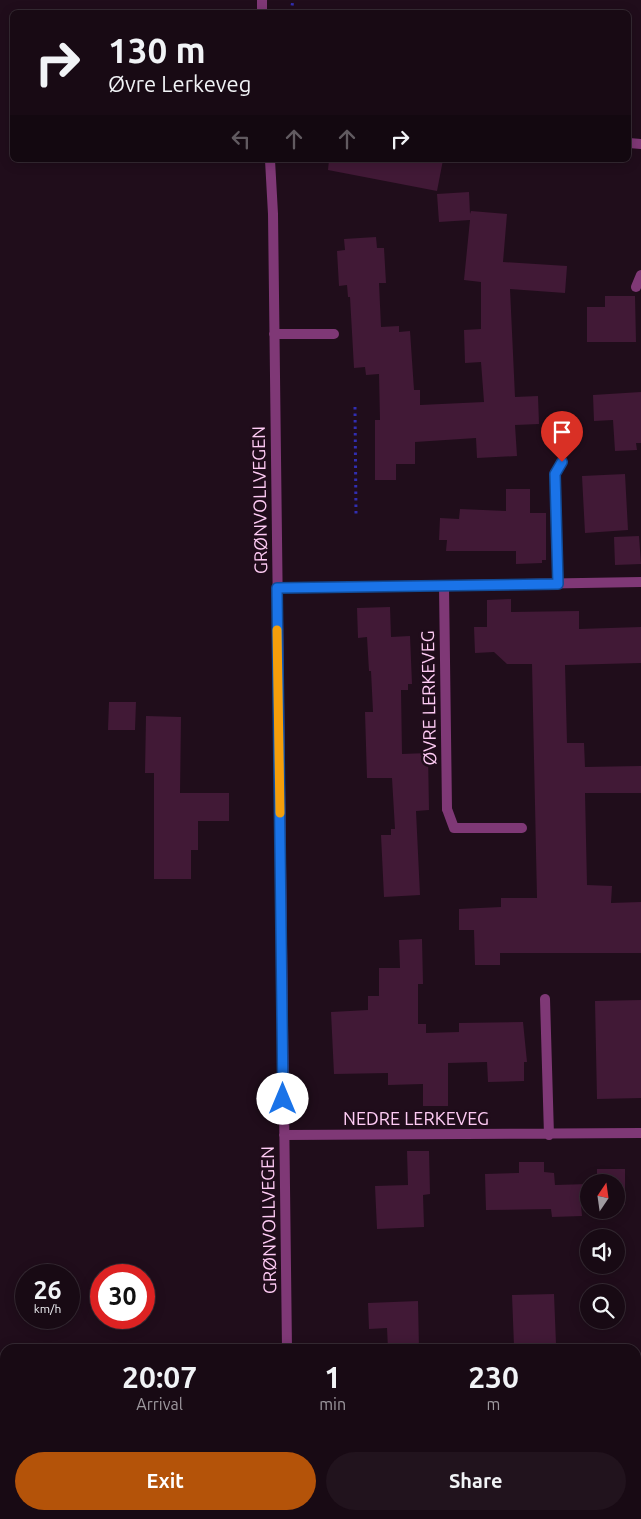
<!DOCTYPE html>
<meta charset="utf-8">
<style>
body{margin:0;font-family:Ubuntu,sans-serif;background:#21131d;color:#f1f3f6;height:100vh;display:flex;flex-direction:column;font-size:19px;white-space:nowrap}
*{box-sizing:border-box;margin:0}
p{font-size:16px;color:#9f9aa0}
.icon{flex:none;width:28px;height:28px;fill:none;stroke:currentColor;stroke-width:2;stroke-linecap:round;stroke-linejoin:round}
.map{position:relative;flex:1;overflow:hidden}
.panel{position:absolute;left:0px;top:1344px;width:641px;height:176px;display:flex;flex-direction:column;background:#180a14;border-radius:15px 15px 0 0;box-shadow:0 2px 12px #0003,0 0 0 1px #362b34}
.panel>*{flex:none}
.banner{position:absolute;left:10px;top:10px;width:621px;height:152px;border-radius:8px;box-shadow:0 2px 12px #0003,0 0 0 1px #362b34;background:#180a14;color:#f1f3f6;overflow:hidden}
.needle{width:32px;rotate:13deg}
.buttons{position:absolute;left:580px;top:1174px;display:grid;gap:10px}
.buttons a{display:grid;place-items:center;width:45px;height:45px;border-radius:50%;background:#180a14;box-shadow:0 2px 12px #0003,0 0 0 1px #362b34;font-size:25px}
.speed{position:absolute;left:15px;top:1264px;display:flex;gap:10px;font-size:25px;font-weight:700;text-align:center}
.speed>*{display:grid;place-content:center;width:65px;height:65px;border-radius:50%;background:#180a14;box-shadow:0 2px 12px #0003,0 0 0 1px #362b34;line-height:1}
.speed small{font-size:12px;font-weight:400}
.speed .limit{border:8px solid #d22;background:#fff;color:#111}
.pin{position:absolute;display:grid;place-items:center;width:42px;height:42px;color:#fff;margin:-51px -21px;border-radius:50% 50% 50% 0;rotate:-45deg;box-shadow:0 0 5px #0007}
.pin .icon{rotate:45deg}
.me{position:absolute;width:55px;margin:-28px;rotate:0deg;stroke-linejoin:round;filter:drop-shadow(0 0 4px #0008)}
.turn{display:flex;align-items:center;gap:18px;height:105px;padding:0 15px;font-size:22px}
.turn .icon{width:65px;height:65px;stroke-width:2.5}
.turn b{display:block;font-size:35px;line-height:42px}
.lanes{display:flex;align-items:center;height:48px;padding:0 15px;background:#0003;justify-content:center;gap:25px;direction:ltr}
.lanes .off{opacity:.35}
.eta{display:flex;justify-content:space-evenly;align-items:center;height:85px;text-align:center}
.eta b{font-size:30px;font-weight:700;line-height:35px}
.primary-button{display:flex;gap:10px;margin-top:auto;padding:10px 15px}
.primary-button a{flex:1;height:58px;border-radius:30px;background:#b45309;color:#fff;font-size:20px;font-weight:700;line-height:58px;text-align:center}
.primary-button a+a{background:#21131d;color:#f1f3f6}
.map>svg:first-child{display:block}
</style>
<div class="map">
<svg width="641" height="1519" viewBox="0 0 641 1519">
<rect width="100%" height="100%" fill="#200d1b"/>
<path fill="#411936" d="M 329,160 L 443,160 L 437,191 L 328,170 Z
M 469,192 L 470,214 L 471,211 L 507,214 L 503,262 L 567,266 L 565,293 L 510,289 L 515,397 L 538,396 L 539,424 L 515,425 L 517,456 L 477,458 L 476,438 L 415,442 L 415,464 L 396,464 L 396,480 L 375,480 L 375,420 L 380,420 L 379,374 L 366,375 L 365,367 L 354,368 L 350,297 L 348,297 L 347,285 L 339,286 L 337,251 L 345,250 L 344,239 L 376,237 L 377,248 L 384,248 L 386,283 L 379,283 L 381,327 L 399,326 L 399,332 L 410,331 L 414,390 L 420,390 L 420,405 L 484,402 L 481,362 L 465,363 L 464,330 L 481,329 L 481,282 L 464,280 L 470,220 L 439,222 L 437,194 Z
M 605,296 L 635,296 L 636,342 L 587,342 L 587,307 L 605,307 Z
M 641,392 L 641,443 L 636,443 L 637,450 L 615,451 L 613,420 L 594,421 L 593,395 Z
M 625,474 L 628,530 L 585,533 L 582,476 Z
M 506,489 L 530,489 L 530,513 L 546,513 L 546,560 L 542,560 L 542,563 L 516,564 L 516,551 L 446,551 L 447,540 L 439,540 L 440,518 L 459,519 L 460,509 L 506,511 Z
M 639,536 L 641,564 L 615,565 L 614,537 Z
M 511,599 L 511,612 L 579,611 L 579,629 L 641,627 L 641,663 L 565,665 L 567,743 L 584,743 L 585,767 L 641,766 L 641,793 L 585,793 L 587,885 L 612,886 L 611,903 L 641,902 L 641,953 L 500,953 L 500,965 L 475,965 L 474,930 L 459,930 L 459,909 L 501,907 L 501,898 L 537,898 L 532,664 L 507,664 L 494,652 L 475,653 L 474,627 L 487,627 L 487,600 Z
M 390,607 L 391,637 L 410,636 L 412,684 L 408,684 L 408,690 L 401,690 L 402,754 L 428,753 L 429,810 L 416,811 L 420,895 L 384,897 L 381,835 L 391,835 L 391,829 L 395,829 L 392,778 L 367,778 L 365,712 L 373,712 L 371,671 L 369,671 L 367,637 L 358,638 L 357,608 Z
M 109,702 L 136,702 L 135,730 L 108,730 Z
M 146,716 L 181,717 L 180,793 L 229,793 L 229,821 L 198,821 L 198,850 L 191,850 L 191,879 L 154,879 L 154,773 L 145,773 Z
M 422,939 L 423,984 L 418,984 L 418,1024 L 426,1024 L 426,1033 L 459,1032 L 459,1023 L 523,1022 L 527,1062 L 524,1062 L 524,1081 L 488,1082 L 487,1062 L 448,1063 L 448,1106 L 423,1106 L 423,1084 L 388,1085 L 388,1073 L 334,1074 L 331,1012 L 368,1010 L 368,996 L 379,996 L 379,968 L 400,968 L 399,940 Z
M 641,1000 L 641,1098 L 597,1099 L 595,1001 Z
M 407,1151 L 429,1151 L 430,1194 L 423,1195 L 424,1227 L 377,1229 L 375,1186 L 408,1185 Z
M 519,1162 L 544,1162 L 544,1172 L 554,1173 L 555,1185 L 589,1184 L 589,1205 L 581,1205 L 582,1216 L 552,1217 L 551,1209 L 486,1210 L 485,1174 L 519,1173 Z
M 597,1169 L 625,1169 L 625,1205 L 616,1205 L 616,1182 L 597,1182 Z
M 554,1294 L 556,1344 L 514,1346 L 512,1295 Z
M 418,1301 L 419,1349 L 388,1349 L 387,1328 L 369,1329 L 368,1303 Z"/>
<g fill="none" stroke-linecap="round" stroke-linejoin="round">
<path stroke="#312eb1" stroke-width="3" stroke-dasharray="2.5 4" stroke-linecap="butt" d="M 291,12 L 293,0
M 355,407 L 356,514"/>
<path stroke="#7f3876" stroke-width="10" d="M 558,584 L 555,474 L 562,462
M 447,809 L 454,828 L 522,828"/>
<path stroke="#7f3876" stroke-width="10" d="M 262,12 L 262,0
M 629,143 L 641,144
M 270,160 L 273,214 L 287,1349
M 636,287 L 641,275
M 274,334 L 334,334
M 444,586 L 447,809
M 277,588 L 641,582
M 545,999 L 549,1135
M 284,1135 L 641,1133
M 636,1399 L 641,1399
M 286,1519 L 286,1515"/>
</g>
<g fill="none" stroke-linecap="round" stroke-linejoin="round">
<defs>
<path id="route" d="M 283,1099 L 277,588 L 558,584 L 555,474 L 562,462"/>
</defs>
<use href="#route" stroke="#114b97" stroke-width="12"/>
<use href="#route" stroke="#1a73e8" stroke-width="9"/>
<path stroke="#f59e0b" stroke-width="9" d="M 277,630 L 280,813"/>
</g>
<g text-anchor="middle" stroke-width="5" stroke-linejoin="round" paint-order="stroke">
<g font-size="18" fill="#ffccf5" stroke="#200d1b">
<text transform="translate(260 500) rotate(-91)" y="6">GRØNVOLLVEGEN</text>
<text transform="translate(429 698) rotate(-91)" y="6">ØVRE LERKEVEG</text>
<text x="416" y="1125">NEDRE LERKEVEG</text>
<text transform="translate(269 1220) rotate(-91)" y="6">GRØNVOLLVEGEN</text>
</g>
</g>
</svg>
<div class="buttons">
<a><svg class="needle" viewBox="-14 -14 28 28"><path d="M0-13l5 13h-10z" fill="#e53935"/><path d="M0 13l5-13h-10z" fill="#9f9aa0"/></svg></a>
<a><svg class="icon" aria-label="sound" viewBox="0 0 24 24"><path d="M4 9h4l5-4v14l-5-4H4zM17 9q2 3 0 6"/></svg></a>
<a><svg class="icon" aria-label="search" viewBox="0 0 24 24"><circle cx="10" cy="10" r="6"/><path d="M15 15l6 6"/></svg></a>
</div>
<div class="speed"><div>26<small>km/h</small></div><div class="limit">30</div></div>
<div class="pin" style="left:562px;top:462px;background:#d93025"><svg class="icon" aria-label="arrive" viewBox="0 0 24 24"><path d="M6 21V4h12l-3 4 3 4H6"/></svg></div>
<svg class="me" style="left:283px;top:1099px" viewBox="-20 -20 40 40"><circle r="19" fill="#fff"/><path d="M0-13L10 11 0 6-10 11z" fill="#1a73e8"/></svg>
<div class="banner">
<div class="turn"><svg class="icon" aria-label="right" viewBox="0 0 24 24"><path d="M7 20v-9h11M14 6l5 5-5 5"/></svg><div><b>130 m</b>Øvre Lerkeveg</div></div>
<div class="lanes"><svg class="icon off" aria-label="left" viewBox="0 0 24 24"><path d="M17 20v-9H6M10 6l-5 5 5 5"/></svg><svg class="icon off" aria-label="ahead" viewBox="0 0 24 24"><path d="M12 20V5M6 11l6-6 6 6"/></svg><svg class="icon off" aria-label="ahead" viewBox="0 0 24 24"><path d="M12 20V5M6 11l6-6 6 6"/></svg><svg class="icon" aria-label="right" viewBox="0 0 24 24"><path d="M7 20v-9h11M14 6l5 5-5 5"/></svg></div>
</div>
<section class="panel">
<div class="eta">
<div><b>20:07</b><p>Arrival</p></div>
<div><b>1</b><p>min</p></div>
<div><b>230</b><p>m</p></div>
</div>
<div class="primary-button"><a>Exit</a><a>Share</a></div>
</section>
</div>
